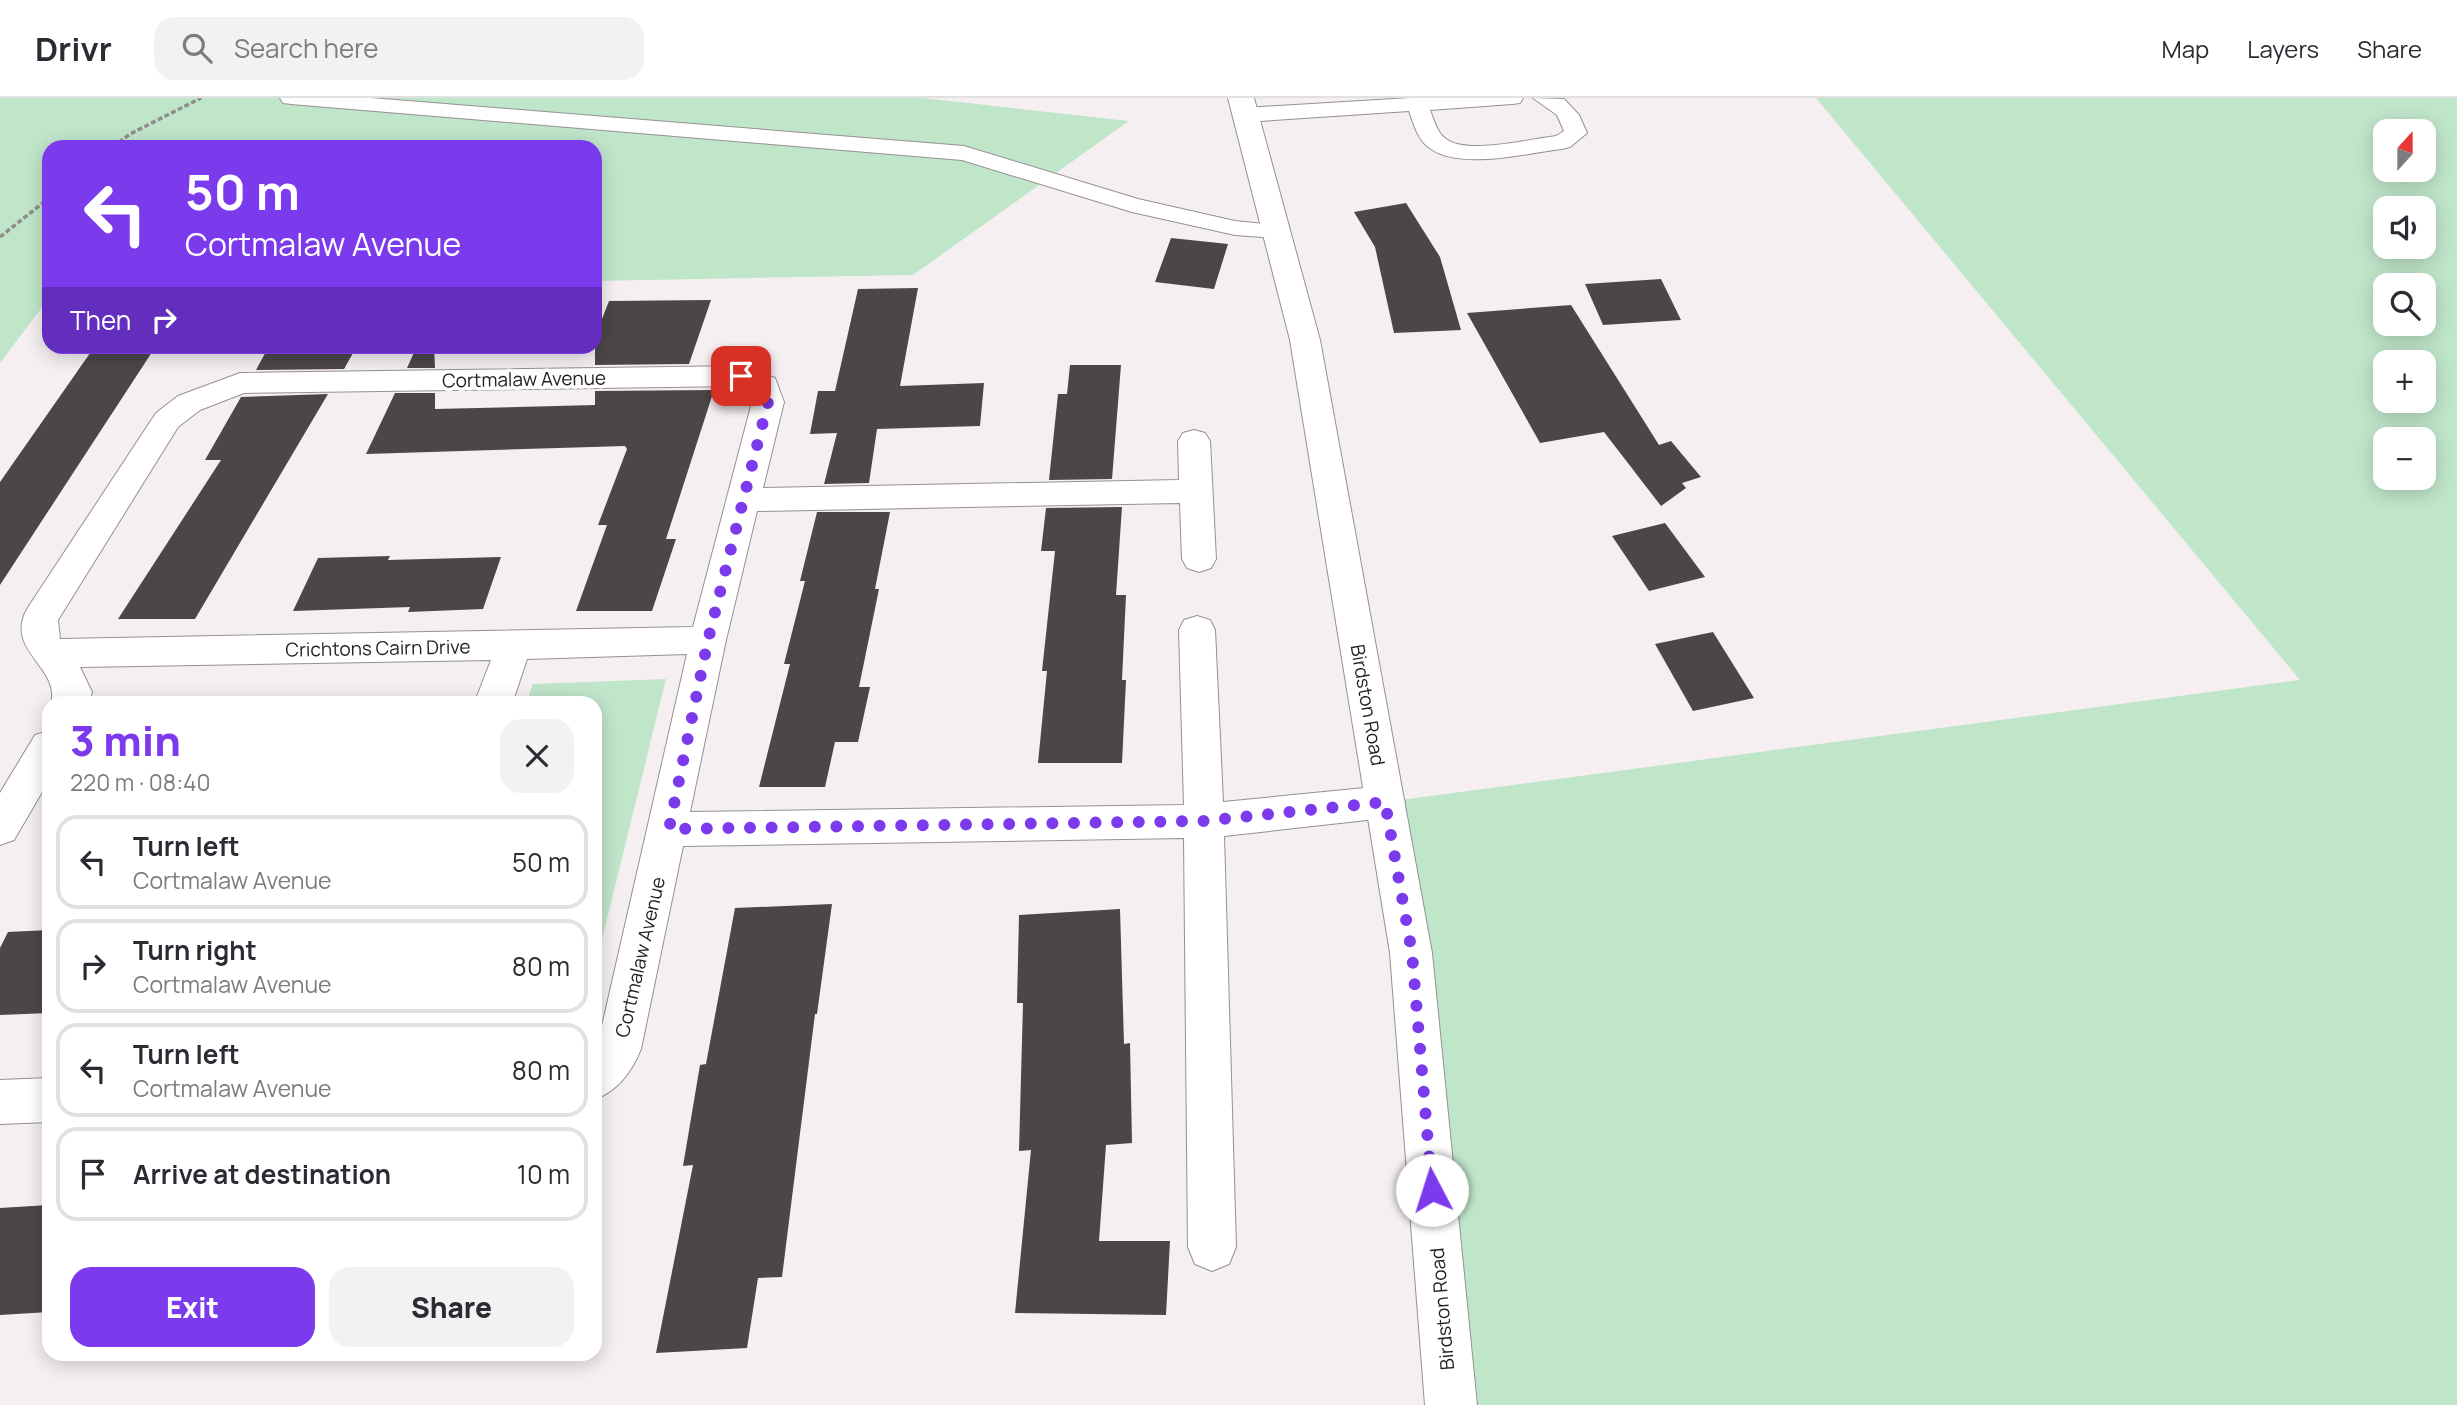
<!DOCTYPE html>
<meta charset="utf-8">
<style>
body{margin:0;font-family:Manrope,sans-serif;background:#f2f2f3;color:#2b2b33;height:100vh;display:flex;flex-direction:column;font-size:26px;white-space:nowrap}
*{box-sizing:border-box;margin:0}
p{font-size:23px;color:#7c7c81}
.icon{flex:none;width:38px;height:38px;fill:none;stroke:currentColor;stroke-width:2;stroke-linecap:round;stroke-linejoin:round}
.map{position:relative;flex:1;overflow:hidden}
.side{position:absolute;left:42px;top:598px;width:560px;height:665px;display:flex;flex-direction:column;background:#fff;border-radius:21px;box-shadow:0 4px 18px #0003}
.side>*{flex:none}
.banner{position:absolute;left:42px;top:42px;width:560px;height:214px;border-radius:21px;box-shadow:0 4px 18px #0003;background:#7c3aed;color:#fff;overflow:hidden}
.needle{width:46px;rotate:21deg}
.buttons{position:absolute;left:2373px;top:21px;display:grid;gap:14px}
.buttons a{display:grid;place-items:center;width:63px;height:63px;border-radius:14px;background:#fff;box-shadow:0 4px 18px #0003;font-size:35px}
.pin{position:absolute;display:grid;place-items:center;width:60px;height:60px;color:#fff;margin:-30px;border-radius:14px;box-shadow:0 4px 10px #0006}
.me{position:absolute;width:77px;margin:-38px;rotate:355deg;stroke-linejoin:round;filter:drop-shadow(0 0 5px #0008)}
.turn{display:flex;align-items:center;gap:24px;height:147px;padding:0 28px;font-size:32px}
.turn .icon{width:91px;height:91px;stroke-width:2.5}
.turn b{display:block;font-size:49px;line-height:60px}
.then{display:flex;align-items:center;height:66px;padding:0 28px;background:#0003;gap:14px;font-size:26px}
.round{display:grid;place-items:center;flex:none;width:74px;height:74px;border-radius:21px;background:#f2f2f3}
.overview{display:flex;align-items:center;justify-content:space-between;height:119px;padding:0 28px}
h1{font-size:42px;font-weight:800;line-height:52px;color:#7c3aed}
.cta{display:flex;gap:14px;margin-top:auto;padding:14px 28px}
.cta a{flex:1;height:80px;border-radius:21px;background:#7c3aed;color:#fff;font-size:28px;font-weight:800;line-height:80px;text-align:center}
.cta a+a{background:#f2f2f3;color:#2b2b33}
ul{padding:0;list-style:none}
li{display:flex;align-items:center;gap:21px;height:94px;margin:0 14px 10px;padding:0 14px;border:4px solid #e1e1e2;border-radius:21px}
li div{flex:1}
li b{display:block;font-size:26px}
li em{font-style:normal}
header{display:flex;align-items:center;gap:42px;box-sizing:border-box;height:98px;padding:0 35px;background:#fff;border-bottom:2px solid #e1e1e2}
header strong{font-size:33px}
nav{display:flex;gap:38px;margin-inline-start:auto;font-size:24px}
.search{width:490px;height:63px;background:#f2f2f3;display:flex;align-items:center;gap:18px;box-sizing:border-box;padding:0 24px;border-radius:21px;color:#7c7c81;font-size:26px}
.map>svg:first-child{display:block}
</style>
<header>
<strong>Drivr</strong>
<div class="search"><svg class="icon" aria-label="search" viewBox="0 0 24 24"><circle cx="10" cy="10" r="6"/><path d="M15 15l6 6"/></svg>Search here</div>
<nav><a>Map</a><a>Layers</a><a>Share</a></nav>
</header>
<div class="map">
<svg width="2457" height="1307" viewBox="0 0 2457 1307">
<rect width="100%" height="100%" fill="#f6eff2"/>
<path fill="#c0e6ca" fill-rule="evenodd" d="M 0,0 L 923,0 L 1129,23 L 913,177 L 595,183 L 595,49 L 49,49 L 49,200 L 0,265 Z
M 1816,0 L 2457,0 L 2457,1307 L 1453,1307 L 1385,704 L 2300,582 ZM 2385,33 L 2424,33 L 2424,72 L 2385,72 ZM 2385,110 L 2424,110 L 2424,149 L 2385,149 ZM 2385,187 L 2424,187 L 2424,226 L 2385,226 ZM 2385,264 L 2424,264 L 2424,303 L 2385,303 ZM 2385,341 L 2424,341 L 2424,380 L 2385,380 Z
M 666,581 L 595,870 L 595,606 L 526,605 L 533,586 Z"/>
<path fill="#4c4648" d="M 1406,105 L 1440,159 L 1461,232 L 1394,235 L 1375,149 L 1354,114 Z
M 1171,140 L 1228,146 L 1214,191 L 1155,184 Z
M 1661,181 L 1681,222 L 1603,227 L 1585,186 Z
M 918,190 L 900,288 L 984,285 L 980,328 L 877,331 L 869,385 L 824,386 L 837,335 L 810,336 L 818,293 L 835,293 L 858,191 Z
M 711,202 L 689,266 L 595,267 L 595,239 L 609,203 Z
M 1571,207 L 1659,347 L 1671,343 L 1701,379 L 1682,385 L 1686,390 L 1661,408 L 1604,334 L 1540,345 L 1467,215 Z
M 95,248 L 156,248 L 0,487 L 0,384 Z
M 269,248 L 357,248 L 344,271 L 256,272 Z
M 417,248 L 434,248 L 435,270 L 407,270 Z
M 1070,267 L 1121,267 L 1112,381 L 1049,382 L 1058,296 L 1067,296 Z
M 714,292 L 666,441 L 676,441 L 652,513 L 576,513 L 607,427 L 598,427 L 627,351 L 625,348 L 366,356 L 395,295 L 435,295 L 435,311 L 595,307 L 595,293 Z
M 328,296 L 195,521 L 118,521 L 221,362 L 205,362 L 241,299 Z
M 1122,409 L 1116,497 L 1126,497 L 1122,582 L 1126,582 L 1122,665 L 1038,665 L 1047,573 L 1042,573 L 1055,453 L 1041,453 L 1046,410 Z
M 817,414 L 890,414 L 875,491 L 879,491 L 859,589 L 870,589 L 858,644 L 835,644 L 825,689 L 759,689 L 790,566 L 784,566 L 805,483 L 800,483 Z
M 1665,425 L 1705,479 L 1649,493 L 1612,438 Z
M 390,458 L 388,462 L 501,459 L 483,511 L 408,514 L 410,509 L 293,513 L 318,460 Z
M 1713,534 L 1754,600 L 1693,613 L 1655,546 Z
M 832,806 L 817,916 L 815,916 L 782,1179 L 758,1180 L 747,1250 L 656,1255 L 693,1067 L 683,1068 L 700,967 L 706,966 L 735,810 Z
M 1120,811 L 1124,946 L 1130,945 L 1132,1045 L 1106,1047 L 1099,1143 L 1170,1143 L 1166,1217 L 1015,1215 L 1031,1052 L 1019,1053 L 1023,905 L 1017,905 L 1019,817 Z
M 49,832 L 49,915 L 0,917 L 0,850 L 8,834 Z
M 49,1107 L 49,1214 L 0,1217 L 0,1110 Z"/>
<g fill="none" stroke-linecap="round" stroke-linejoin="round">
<defs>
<path id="service" d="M 280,0 L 371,0 L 964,48 L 1138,101 L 1235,123 L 1284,128 L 1288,133 L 1284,138 L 1276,140 L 1235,137 L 1132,114 L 962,62 L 291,6 L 283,5 Z
M 1410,0 L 1523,0 L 1520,5 L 1512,6 L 1430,12 C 1434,22 1437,35 1446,41 C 1467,57 1530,41 1556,38 L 1564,33 L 1557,17 L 1533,0 L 1564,1 L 1579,17 L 1587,35 L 1570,49 L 1562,51 C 1527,55 1461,72 1431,51 C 1418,43 1414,27 1409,13 L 1245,24 L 1237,22 L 1234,17 L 1237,12 L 1245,10 Z"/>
<path id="minor" d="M 741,268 L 775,280 L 784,304 L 763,390 L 1179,382 L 1178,343 L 1183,335 L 1194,332 L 1205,335 L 1210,343 L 1216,461 L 1211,470 L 1199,474 L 1187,470 L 1182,461 L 1180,405 L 757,413 L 726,542 L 690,714 L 1184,707 L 1179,532 L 1184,522 L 1197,518 L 1210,522 L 1215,532 L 1223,704 L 1385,688 L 1399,692 L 1405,704 L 1399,716 L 1385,720 L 1224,738 L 1236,1149 L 1229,1166 L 1212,1173 L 1195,1166 L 1188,1149 L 1184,740 L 683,748 L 641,951 C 632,973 618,993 595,1001 L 595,946 L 599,941 L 687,556 L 527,561 L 512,606 L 474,606 L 491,562 L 80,569 L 92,594 L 89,606 L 51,606 C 61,569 4,553 27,511 L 156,315 L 178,298 L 240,275 ZM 738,288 L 750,293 L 752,304 L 693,529 L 60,541 L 58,522 L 178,329 L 200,312 L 244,295 Z
M 49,633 L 49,682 L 14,742 L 0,747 L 0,695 L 35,637 Z
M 49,980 L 49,1024 L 0,1026 L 0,982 Z"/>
<path id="secondary" d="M 1228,0 L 1254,0 L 1320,242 L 1432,855 L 1477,1307 L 1425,1307 L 1390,855 L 1290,242 Z"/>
</defs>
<use href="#service" stroke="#969092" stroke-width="2"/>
<use href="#minor" stroke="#969092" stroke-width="2"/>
<use href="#secondary" stroke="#969092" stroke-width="2"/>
<path stroke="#928d8f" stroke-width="3.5" stroke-dasharray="5 2.5" stroke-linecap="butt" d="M 113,49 L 130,36 L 201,0
M 0,139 L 49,100"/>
<use href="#service" fill="#fff" fill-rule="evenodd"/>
<use href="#minor" fill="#fff" fill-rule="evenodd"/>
<use href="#secondary" fill="#fff" fill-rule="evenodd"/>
</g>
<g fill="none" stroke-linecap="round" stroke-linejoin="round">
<path stroke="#7c3aed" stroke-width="12" stroke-dasharray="0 21.6" d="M 741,278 L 764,287 L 768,304 L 708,542 L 669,731 L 1204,723 L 1385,704 L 1412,855 L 1432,1092"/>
</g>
<g text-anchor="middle" stroke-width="7" stroke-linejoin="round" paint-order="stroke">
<g font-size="19" fill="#211f20" stroke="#fff">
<text transform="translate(524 281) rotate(-1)" y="7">Cortmalaw Avenue</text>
<text transform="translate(378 550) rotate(-1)" y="7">Crichtons Cairn Drive</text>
<text transform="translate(1368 607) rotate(80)" y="7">Birdston Road</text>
<text transform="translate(640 859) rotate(-77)" y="7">Cortmalaw Avenue</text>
<text transform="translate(1442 1211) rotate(-95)" y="7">Birdston Road</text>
</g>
</g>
</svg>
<div class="buttons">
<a><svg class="needle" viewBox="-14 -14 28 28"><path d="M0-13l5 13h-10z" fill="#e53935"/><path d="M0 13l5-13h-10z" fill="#7c7c81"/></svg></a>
<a><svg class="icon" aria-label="sound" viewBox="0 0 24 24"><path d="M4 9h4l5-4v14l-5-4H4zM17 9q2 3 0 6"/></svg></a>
<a><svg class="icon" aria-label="search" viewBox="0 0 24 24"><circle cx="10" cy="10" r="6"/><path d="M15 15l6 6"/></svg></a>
<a>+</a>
<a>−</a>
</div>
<div class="pin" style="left:741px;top:278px;background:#d93025"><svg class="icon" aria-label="arrive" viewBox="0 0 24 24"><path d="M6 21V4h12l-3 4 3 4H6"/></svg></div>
<svg class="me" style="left:1432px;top:1092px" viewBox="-20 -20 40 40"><circle r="19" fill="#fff"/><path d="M0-13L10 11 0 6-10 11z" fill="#7c3aed"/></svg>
<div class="banner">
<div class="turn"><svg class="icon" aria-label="left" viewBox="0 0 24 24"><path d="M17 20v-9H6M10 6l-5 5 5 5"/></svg><div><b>50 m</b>Cortmalaw Avenue</div></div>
<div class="then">Then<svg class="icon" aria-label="right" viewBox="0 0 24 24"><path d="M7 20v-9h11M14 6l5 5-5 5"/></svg></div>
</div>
<section class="side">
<div class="overview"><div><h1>3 min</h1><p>220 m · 08:40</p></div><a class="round"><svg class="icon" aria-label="close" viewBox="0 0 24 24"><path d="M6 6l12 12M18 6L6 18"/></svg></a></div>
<ul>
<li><svg class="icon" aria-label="left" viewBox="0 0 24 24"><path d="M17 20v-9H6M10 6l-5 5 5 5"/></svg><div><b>Turn left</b><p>Cortmalaw Avenue</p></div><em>50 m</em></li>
<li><svg class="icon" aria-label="right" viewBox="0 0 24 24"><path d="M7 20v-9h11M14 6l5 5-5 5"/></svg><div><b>Turn right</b><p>Cortmalaw Avenue</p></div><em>80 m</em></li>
<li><svg class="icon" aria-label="left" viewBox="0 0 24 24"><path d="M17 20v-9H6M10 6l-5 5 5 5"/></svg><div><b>Turn left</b><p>Cortmalaw Avenue</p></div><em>80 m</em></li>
<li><svg class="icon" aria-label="arrive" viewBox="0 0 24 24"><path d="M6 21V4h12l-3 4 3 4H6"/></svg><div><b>Arrive at destination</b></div><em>10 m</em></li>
</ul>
<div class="cta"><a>Exit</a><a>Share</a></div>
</section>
</div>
